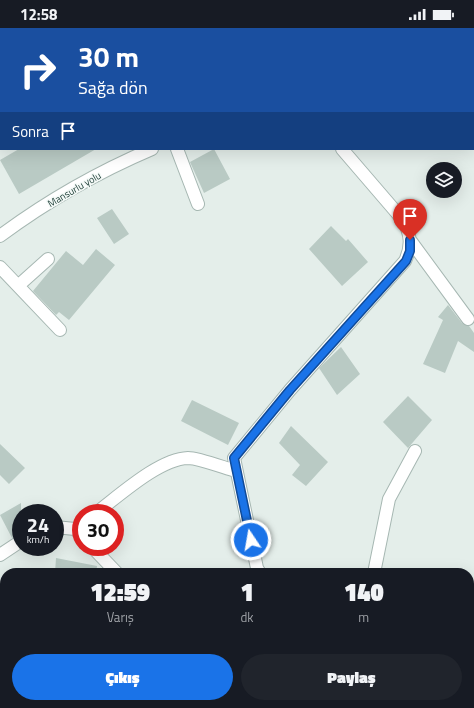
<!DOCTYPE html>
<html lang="tr">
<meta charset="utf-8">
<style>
body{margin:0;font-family:"Titillium Web",sans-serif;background:#20242c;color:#f1f3f6;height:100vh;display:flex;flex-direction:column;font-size:15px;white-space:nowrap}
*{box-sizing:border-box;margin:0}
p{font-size:13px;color:#9ea1a6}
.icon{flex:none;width:22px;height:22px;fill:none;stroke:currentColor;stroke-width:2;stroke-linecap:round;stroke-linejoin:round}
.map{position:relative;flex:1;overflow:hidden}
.details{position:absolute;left:0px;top:540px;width:474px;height:140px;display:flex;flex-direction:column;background:#171b24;border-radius:16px 16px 0 0;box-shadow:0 4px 16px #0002}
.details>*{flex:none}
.top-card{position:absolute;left:0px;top:0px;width:474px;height:122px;box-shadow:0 4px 16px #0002;background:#1a4fa0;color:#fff;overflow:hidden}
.tools{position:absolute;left:426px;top:134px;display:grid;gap:8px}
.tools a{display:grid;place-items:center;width:36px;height:36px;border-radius:50%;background:#171b24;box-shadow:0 4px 16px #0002;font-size:20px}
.speed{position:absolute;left:12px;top:476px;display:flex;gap:8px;font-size:20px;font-weight:700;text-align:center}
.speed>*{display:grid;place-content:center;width:52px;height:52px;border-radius:50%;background:#171b24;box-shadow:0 4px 16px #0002;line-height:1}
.speed small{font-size:10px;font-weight:400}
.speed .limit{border:6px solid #d22;background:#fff;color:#111}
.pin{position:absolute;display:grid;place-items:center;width:34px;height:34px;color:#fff;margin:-41px -17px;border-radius:50% 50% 50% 0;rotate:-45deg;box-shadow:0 0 4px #0007}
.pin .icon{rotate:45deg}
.me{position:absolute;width:44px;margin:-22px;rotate:348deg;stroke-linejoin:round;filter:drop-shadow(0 0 3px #0008)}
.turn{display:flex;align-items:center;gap:14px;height:84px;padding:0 12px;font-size:18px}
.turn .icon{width:52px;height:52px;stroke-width:2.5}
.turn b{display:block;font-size:28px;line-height:34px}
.then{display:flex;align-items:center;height:38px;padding:0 12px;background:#0003;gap:8px;font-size:15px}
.eta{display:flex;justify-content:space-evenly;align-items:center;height:68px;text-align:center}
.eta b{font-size:24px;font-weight:800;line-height:28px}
.action{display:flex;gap:8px;margin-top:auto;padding:8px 12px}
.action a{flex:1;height:46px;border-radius:24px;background:#1a73e8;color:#fff;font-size:16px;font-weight:800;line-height:46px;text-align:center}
.action a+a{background:#20242c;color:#f1f3f6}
.status{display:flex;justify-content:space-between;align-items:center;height:28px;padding:0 20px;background:#171b24;direction:ltr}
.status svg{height:11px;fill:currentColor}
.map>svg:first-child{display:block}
</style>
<div class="status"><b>12:58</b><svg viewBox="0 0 49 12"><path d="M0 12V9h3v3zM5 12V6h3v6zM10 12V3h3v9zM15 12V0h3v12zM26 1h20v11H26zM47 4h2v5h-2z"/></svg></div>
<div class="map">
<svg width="474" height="680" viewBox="0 0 474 680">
<rect width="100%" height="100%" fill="#e4eeea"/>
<path fill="#b9cac4" d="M 19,121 L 96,121 L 19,166 L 0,132 Z
M 214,121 L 230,151 L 204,165 L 190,134 Z
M 112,181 L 129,206 L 114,216 L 97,190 Z
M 331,198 L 346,213 L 348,211 L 368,234 L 342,258 L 309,221 Z
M 96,221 L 115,237 L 69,292 L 59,284 L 56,287 L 33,263 L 66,223 L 83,237 Z
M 448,277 L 462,295 L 469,298 L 474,305 L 474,324 L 458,313 L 445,345 L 423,336 L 443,292 L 438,289 Z
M 341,319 L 360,346 L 337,367 L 319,340 Z
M 408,368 L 432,392 L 408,420 L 383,394 Z
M 192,372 L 239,395 L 228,417 L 181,393 Z
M 291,398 L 328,434 L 306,458 L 292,447 L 300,437 L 279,415 Z
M 0,416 L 25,440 L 9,456 L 0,447 Z
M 21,475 L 21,505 L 12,510 L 0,487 Z
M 56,530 L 97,538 L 96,545 L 55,545 Z"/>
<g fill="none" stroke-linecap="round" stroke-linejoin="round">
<defs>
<path id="minor" d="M 60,0 L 62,1
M 221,0 L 223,1
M 301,1 L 301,0
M 177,121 L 198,176
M 0,208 C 47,173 98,144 152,121
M 410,212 L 468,291
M 0,239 L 60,302
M 19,257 L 48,231
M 96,485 C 120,467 159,431 188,430 C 199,430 225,440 236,443
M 55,499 L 75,501 L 81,507
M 92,519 L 117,545
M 0,527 L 21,513
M 260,545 L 257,540 L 234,430 L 290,362 L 405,233 C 412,218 411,206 403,192 L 342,121
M 374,545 L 389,471 L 415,423"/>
</defs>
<use href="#minor" stroke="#a6b7b2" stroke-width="14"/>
<use href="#minor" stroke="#fff" stroke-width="12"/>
</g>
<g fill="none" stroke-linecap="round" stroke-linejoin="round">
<defs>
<path id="route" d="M 251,512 L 234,430 L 290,362 L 406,233 L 410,223 L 410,212"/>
</defs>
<use href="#route" stroke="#114b97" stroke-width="10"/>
<use href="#route" stroke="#1a73e8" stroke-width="7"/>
</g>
<g text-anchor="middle" stroke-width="3" stroke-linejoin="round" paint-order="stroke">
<g font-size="10" fill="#22423b" stroke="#f5faf8">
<text transform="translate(74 161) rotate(-30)" y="4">Mansurlu yolu</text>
</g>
</g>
</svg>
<div class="tools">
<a><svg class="icon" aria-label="layers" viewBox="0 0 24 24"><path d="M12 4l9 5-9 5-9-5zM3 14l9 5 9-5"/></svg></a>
</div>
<div class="speed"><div>24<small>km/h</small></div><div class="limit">30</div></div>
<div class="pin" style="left:410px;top:212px;background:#d93025"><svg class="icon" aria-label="arrive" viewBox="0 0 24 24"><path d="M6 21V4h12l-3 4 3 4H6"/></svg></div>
<svg class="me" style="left:251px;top:512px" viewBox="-20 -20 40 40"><circle r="17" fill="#1a73e8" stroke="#fff" stroke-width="3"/><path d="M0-11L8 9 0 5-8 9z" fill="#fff"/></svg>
<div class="top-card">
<div class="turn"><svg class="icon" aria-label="right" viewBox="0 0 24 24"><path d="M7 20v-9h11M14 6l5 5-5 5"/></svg><div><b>30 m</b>Sağa dön</div></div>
<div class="then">Sonra<svg class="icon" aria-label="arrive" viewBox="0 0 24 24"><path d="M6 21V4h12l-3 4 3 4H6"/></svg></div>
</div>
<section class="details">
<div class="eta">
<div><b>12:59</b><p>Varış</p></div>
<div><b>1</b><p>dk</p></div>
<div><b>140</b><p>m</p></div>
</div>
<div class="action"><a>Çıkış</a><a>Paylaş</a></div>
</section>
</div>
